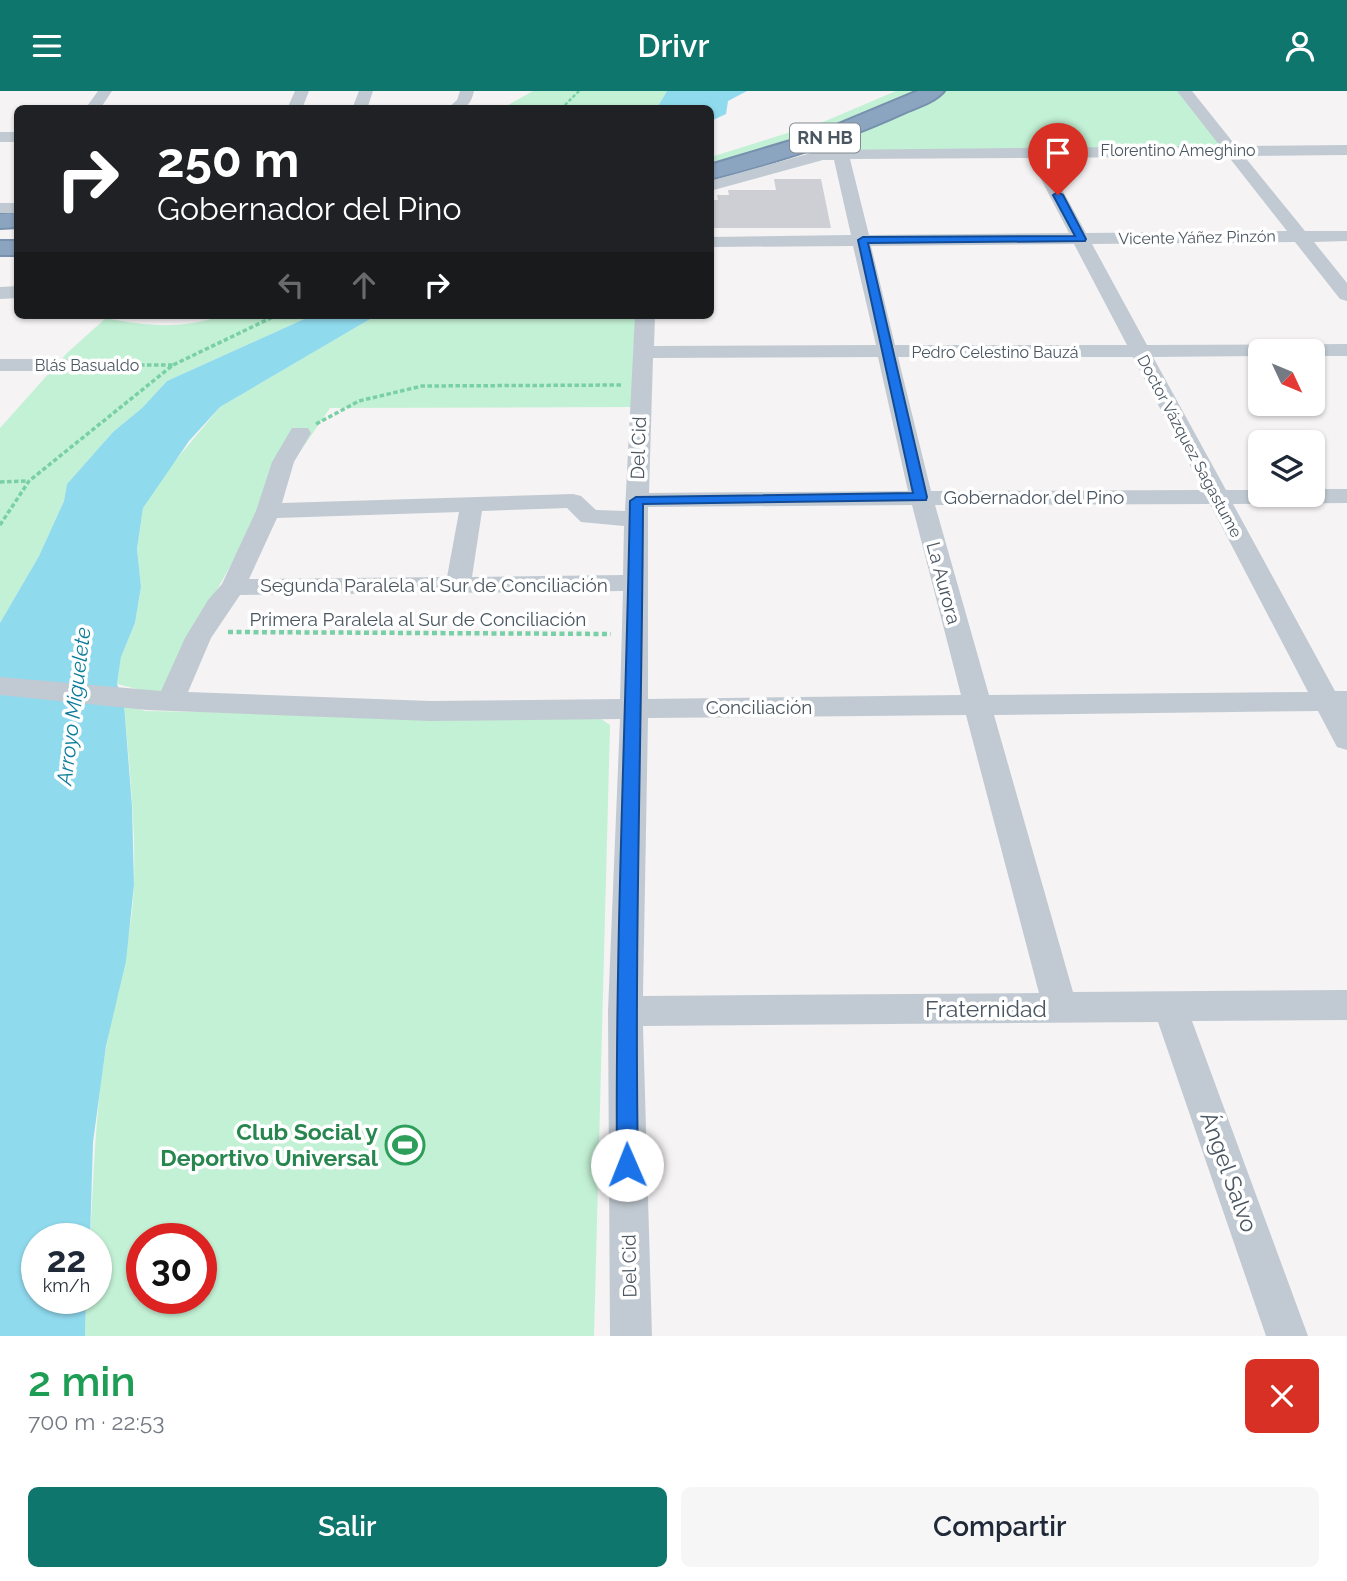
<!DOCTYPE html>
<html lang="es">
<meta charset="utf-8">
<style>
body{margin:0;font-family:Raleway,sans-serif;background:#f6f6f7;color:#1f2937;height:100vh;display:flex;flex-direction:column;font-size:26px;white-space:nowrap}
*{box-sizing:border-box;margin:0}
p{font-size:23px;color:#747a83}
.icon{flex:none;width:38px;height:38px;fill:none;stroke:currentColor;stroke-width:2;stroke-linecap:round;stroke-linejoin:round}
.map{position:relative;height:1245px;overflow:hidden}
.details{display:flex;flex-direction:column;background:#fff;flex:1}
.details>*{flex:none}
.top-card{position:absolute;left:14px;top:14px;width:700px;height:214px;border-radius:10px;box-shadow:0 2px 5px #0004;background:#202124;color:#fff;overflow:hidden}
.needle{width:46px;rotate:134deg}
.tools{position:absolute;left:1248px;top:248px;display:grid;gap:14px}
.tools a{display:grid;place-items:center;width:77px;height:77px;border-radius:10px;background:#fff;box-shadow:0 2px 5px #0004;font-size:35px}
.speed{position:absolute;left:21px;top:1132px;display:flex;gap:14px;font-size:35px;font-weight:700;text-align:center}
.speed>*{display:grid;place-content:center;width:91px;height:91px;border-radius:50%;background:#fff;box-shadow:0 2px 5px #0004;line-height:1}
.speed small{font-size:18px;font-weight:400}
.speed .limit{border:10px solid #d22;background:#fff;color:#111}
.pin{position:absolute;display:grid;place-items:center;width:60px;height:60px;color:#fff;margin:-72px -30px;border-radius:50% 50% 50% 0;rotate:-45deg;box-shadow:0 0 7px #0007}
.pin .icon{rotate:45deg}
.me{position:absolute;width:77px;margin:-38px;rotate:359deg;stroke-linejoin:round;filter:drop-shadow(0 0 5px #0008)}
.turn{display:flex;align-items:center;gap:24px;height:147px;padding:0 28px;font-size:32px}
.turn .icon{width:91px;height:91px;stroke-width:2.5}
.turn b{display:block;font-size:49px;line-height:60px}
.lanes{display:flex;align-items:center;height:66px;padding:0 28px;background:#0003;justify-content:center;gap:35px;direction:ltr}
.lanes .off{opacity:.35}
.round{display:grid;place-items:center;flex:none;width:74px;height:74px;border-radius:10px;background:#f6f6f7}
.overview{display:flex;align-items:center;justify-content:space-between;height:119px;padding:0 28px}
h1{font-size:42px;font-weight:600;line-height:52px;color:#1e9e55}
.primary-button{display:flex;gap:14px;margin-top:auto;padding:14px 28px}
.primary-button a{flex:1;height:80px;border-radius:10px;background:#0f766e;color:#fff;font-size:28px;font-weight:600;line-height:80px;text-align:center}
.primary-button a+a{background:#f6f6f7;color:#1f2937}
header{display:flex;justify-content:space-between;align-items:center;height:91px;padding:0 28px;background:#0f766e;color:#fff;font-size:32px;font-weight:600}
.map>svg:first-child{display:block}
</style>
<header><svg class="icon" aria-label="menu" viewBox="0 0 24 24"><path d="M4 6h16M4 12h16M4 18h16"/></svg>Drivr<svg class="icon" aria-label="person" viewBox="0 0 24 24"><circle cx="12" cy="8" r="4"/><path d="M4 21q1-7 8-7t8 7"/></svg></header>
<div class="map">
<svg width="1347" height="1245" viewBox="0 0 1347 1245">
<rect width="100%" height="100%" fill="#f5f3f3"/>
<path fill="#c3f1d5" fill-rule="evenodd" d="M 533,0 L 667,0 L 657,17 L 501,18 Z
M 896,0 L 921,0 L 852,32 L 711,76 L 711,66 L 823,31 Z
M 946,0 L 1179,0 L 1219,53 L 1215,56 L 835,60 L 822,54 Z
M 222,224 L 313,224 L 167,290 L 142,317 L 113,341 L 67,393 L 64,410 L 39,465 L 0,532 L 0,337 L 67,262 L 106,227 C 144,235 185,239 222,224 Z
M 377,224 L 638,224 L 634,316 L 330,317 L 271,403 L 210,511 L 167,600 L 145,600 L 117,593 L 121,566 L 135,532 L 141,496 L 137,458 L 143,417 L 165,382 L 220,316 Z
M 124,613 L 145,620 L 601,628 L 610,634 L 594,1245 L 85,1245 L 86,1208 L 96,1208 L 96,1148 L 90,1148 C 94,1084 95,1020 106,957 C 115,902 132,850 134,794 C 136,734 129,673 124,613 ZM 142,1148 L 201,1148 L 201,1208 L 142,1208 Z"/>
<path fill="#90daee" d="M 667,0 L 747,0 L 728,10 L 726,23 L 711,30 L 710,18 L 657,17 Z
M 313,224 L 377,224 L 220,316 L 189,350 L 143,417 L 137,458 L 141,496 L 135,532 L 121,566 L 117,593 L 124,613 L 132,715 L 134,794 L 126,870 L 106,955 L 93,1051 L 90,1148 L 37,1148 L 37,1208 L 86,1208 L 85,1245 L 0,1245 L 0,532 L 39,465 L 64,410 L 67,393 L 113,341 L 142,317 L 167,290 Z"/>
<path fill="#cdcfd5" d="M 774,88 L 821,88 L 831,137 L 710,137 L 710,109 L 718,109 L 717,104 L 729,104 L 728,99 L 776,99 Z"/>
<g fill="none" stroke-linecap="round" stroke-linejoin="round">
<defs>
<path id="highway" d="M 918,0 L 944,0 C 936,10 918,16 906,21 C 843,50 778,71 710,88 L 710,74 L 817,42 Z
M 18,122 L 18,136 L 0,137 L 0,123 Z
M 0,150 L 18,150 L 18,164 L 0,164 Z"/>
</defs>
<use href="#highway" stroke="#7690ad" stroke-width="4"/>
<path stroke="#7ad0a6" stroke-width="2.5" stroke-dasharray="3.5 2" stroke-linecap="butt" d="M 561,18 L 579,0"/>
<path stroke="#7ad0a6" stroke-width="3.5" stroke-dasharray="4.5 2.5" stroke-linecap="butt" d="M 84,274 L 173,274
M 316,333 L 359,310 L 422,295 L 622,294
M 0,391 L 28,390
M 0,434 L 29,390 L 173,274 L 277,224"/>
<path stroke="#7ad0a6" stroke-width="4.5" stroke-dasharray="5 3.5" stroke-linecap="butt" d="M 228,541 L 611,543"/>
<path fill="#c1cad2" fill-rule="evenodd" d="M 98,0 L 112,0 L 100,18 L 85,18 Z
M 295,0 L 309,0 L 302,18 L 287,18 Z
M 359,0 L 373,0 L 367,18 L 352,18 Z
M 460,0 L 474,0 C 470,17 464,18 447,18 L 457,9 Z
M 1177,0 L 1192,0 L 1236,55 L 1347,54 L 1347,64 L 1244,65 L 1305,140 L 1347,140 L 1347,150 L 1314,151 L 1347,192 L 1347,210 L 1340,208 L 1295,151 L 1092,153 L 1147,254 L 1347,253 L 1347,265 L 1312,265 L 1312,261 L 1260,261 L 1260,265 L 1153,266 L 1226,399 L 1260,399 L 1260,404 L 1312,404 L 1312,398 L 1347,398 L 1347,412 L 1233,413 L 1335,600 L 1347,600 L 1347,659 L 1337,656 L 1318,620 L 994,624 L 1073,901 L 1347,899 L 1347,929 L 1192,930 L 1308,1245 L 1266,1245 L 1158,931 L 643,935 L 652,1245 L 610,1245 L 608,920 L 620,628 L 430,630 L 147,619 L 0,604 L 0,586 L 161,600 L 185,547 L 208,509 L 222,493 L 256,420 L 272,371 L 292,337 L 308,337 L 311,342 L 294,371 L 282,412 L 573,403 L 581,405 L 596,419 L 625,420 L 635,224 L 655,224 L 654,255 L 876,254 L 853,155 L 710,156 L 710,146 L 851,144 L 834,69 L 823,69 L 710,100 L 710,90 L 822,59 L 1220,55 ZM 1228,65 L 1287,140 L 1086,142 L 1045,67 ZM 1030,67 L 1069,142 L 869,144 L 850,68 ZM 1074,153 L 1127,254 L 895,254 L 871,155 ZM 878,266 L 908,400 L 649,402 L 653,267 ZM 898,266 L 1133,266 L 1203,399 L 931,400 ZM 1210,413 L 1308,601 L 989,604 L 935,414 ZM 912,414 L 961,604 L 648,608 L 648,416 ZM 567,417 L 581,431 L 624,435 L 623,484 L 472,486 L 482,420 ZM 459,421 L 447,486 L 249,488 L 277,427 ZM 623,500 L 620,608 L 430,610 L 188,601 L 211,547 L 240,504 ZM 966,624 L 1039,902 L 643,905 L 648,627 Z
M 0,41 L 18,41 L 18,51 L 0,51 Z
M 0,112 L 18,112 L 18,122 L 0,122 Z
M 18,195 L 18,207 L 0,208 L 0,196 Z
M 0,268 L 66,268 L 73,270 L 76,274 L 73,278 L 66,280 L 0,280 Z"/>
<use href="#highway" fill="#8ba5c1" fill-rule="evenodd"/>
</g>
<path fill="#1a73e8" stroke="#114b97" stroke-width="2" d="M 1058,101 L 1063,104 L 1086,148 L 1085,150 L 868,152 L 927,406 L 926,409 L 643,413 C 642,634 634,854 638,1074 L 635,1081 L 627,1084 L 620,1081 L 617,1074 C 615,852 626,631 630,410 L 636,406 L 913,402 L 858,149 L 863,146 L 1075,145 L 1053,104 Z"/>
<defs>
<symbol id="stadium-ring" viewBox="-11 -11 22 22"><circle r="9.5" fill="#fff" stroke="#2e9e5b" stroke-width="1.5"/><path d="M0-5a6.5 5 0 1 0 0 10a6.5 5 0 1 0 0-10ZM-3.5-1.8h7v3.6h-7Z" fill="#2e9e5b"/></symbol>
</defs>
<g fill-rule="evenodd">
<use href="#stadium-ring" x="383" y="1032" width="44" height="44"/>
</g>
<g text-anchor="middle" stroke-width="7" stroke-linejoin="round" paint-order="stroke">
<g font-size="16" fill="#4a5661" stroke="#fff">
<text x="1178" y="65">Florentino Ameghino</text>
<text transform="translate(1197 146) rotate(-1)" y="6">Vicente Yáñez Pinzón</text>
<text x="995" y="267">Pedro Celestino Bauzá</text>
<text x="87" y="280">Blás Basualdo</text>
<text transform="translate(1190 355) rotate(62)" y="6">Doctor Vázquez Sagastume</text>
</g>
<rect fill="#fff" stroke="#808990" stroke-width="2" x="790" y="32.5" width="70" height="29" rx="5"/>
<g font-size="18" font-weight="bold" fill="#4a5661">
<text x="825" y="53">RN HB</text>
</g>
<g font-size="19" fill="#4a5661" stroke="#fff">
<text transform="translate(638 357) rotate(-88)" y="7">Del Cid</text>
<text x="1034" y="413">Gobernador del Pino</text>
<text transform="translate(944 492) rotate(75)" y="7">La Aurora</text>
<text x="434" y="501">Segunda Paralela al Sur de Conciliación</text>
<text x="418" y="535">Primera Paralela al Sur de Conciliación</text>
<text x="759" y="623">Conciliación</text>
<text transform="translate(629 1175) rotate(-91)" y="7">Del Cid</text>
</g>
<g font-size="21" font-style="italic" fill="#0c7c9b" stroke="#fff">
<text transform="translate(74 615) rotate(-83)" y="7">Arroyo Miguelete</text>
</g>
<g font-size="23" fill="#4a5661" stroke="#fff">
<text x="986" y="926">Fraternidad</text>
<text transform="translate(1229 1081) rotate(70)" y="8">Ángel Salvo</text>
</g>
<g font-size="23" font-weight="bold" fill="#27864d" stroke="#fff" text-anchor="end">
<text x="378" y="1049">Club Social y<tspan x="378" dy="26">Deportivo Universal</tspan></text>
</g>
</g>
</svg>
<div class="tools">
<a><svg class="needle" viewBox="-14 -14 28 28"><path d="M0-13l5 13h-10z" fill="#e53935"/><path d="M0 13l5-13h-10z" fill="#747a83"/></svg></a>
<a><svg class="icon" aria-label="layers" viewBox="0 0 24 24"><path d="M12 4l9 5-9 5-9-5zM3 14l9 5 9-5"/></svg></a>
</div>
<div class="speed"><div>22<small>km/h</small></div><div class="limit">30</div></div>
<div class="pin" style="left:1058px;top:104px;background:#d93025"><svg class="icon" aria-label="arrive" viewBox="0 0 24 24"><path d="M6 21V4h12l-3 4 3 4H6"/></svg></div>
<svg class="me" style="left:627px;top:1074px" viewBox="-20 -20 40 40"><circle r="19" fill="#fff"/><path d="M0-13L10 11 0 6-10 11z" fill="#1a73e8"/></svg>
<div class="top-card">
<div class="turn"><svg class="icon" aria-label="right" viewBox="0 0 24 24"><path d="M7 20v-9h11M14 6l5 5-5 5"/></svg><div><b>250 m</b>Gobernador del Pino</div></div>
<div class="lanes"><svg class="icon off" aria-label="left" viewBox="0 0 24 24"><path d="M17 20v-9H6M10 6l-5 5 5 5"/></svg><svg class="icon off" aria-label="ahead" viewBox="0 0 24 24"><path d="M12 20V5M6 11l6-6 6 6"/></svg><svg class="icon" aria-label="right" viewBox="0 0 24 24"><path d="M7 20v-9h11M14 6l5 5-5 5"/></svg></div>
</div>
</div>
<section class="details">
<div class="overview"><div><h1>2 min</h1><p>700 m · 22:53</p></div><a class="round" style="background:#d93025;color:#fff"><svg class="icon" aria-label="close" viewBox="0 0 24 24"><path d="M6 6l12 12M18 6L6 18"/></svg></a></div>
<div class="primary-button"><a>Salir</a><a>Compartir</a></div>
</section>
